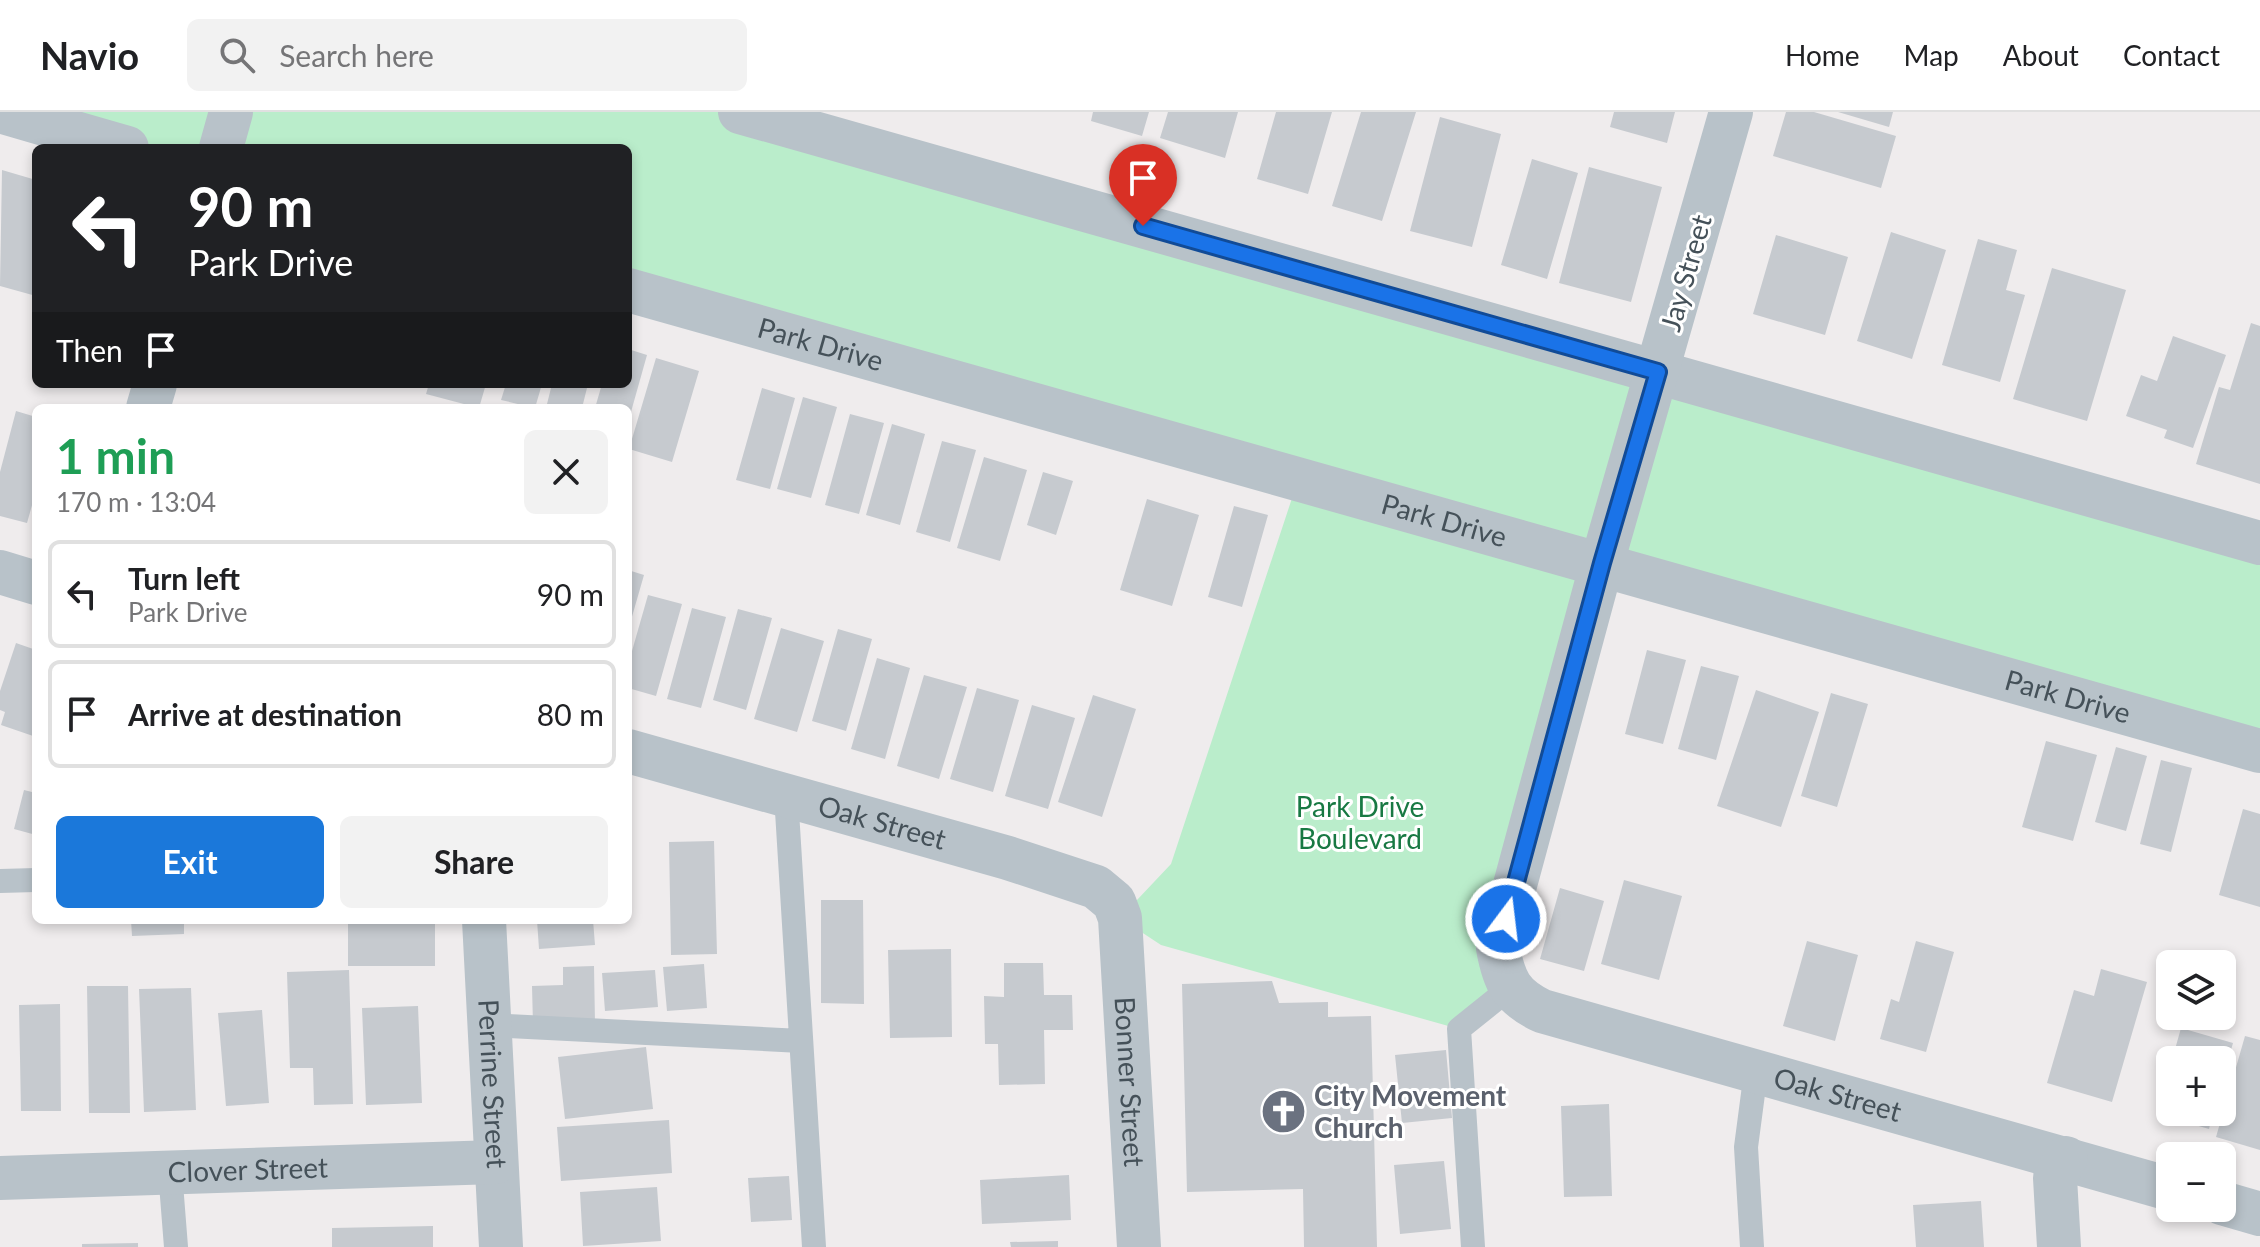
<!DOCTYPE html>
<meta charset="utf-8">
<style>
body{margin:0;font-family:Lato,sans-serif;background:#f2f2f2;color:#202124;height:100vh;display:flex;flex-direction:column;font-size:30px;white-space:nowrap}
*{box-sizing:border-box;margin:0}
p{font-size:26px;color:#757577}
.icon{flex:none;width:44px;height:44px;fill:none;stroke:currentColor;stroke-width:2;stroke-linecap:round;stroke-linejoin:round}
.map{position:relative;flex:1;overflow:hidden}
.sheet{position:absolute;left:32px;top:292px;width:600px;height:520px;display:flex;flex-direction:column;background:#fff;border-radius:12px;box-shadow:0 4px 12px #0003}
.sheet>*{flex:none}
.guide{position:absolute;left:32px;top:32px;width:600px;height:244px;border-radius:12px;box-shadow:0 4px 12px #0003;background:#202124;color:#fff;overflow:hidden}
.fabs{position:absolute;left:2156px;top:838px;display:grid;gap:16px}
.fabs a{display:grid;place-items:center;width:80px;height:80px;border-radius:12px;background:#fff;box-shadow:0 4px 12px #0003;font-size:40px}
.pin{position:absolute;display:grid;place-items:center;width:68px;height:68px;color:#fff;margin:-82px -34px;border-radius:50% 50% 50% 0;rotate:-45deg;box-shadow:0 0 8px #0007}
.pin .icon{rotate:45deg}
.me{position:absolute;width:88px;margin:-44px;rotate:15deg;stroke-linejoin:round;filter:drop-shadow(0 0 6px #0008)}
.turn{display:flex;align-items:center;gap:28px;height:168px;padding:0 24px;font-size:36px}
.turn .icon{width:104px;height:104px;stroke-width:2.5}
.turn b{display:block;font-size:56px;line-height:68px}
.then{display:flex;align-items:center;height:76px;padding:0 24px;background:#0003;gap:16px;font-size:30px}
.round{display:grid;place-items:center;flex:none;width:84px;height:84px;border-radius:12px;background:#f2f2f2}
.headline{display:flex;align-items:center;justify-content:space-between;height:136px;padding:0 24px}
h1{font-size:48px;font-weight:700;line-height:60px;color:#1e9e55}
.button{display:flex;gap:16px;margin-top:auto;padding:16px 24px}
.button a{flex:1;height:92px;border-radius:12px;background:#1b78da;color:#fff;font-size:32px;font-weight:700;line-height:92px;text-align:center}
.button a+a{background:#f2f2f2;color:#202124}
ul{padding:0;list-style:none}
li{display:flex;align-items:center;gap:24px;height:108px;margin:0 16px 12px;padding:0 8px;border:4px solid #e0e0e0;border-radius:12px}
li div{flex:1}
li b{display:block;font-size:30px}
li em{font-style:normal}
header{display:flex;align-items:center;gap:48px;box-sizing:border-box;height:112px;padding:0 40px;background:#fff;border-bottom:2px solid #e0e0e0}
header strong{font-size:38px}
nav{display:flex;gap:44px;margin-inline-start:auto;font-size:28px}
.search{width:560px;height:72px;background:#f2f2f2;display:flex;align-items:center;gap:20px;box-sizing:border-box;padding:0 28px;border-radius:12px;color:#757577;font-size:30px}
.map>svg:first-child{display:block}
</style>
<header>
<strong>Navio</strong>
<div class="search"><svg class="icon" aria-label="search" viewBox="0 0 24 24"><circle cx="10" cy="10" r="6"/><path d="M15 15l6 6"/></svg>Search here</div>
<nav><a>Home</a><a>Map</a><a>About</a><a>Contact</a></nav>
</header>
<div class="map">
<svg width="2260" height="1135" viewBox="0 0 2260 1135">
<rect width="100%" height="100%" fill="#efeced"/>
<path fill="#baedcb" d="M 3,0 L 740,0 L 2260,431 L 2260,639 L 1603,451 L 1503,863 L 1459,917 L 1161,833 L 1120,806 L 1171,752 L 1298,368 L 628,178 L 628,36 L 127,36 Z"/>
<path fill="#c6cacf" d="M 1093,0 L 1149,0 L 1142,24 L 1091,9 Z
M 1168,0 L 1238,0 L 1225,46 L 1160,26 Z
M 1276,0 L 1332,0 L 1308,82 L 1257,67 Z
M 1361,0 L 1416,0 L 1382,109 L 1332,94 Z
M 1614,0 L 1675,0 L 1667,31 L 1610,15 Z
M 1786,0 L 1814,0 L 1896,24 L 1881,76 L 1773,44 Z
M 1838,0 L 1893,0 L 1889,15 Z
M 1440,5 L 1501,22 L 1472,135 L 1410,119 Z
M 1532,47 L 1578,61 L 1547,167 L 1501,153 Z
M 1589,55 L 1662,75 L 1631,190 L 1559,171 Z
M 2,58 L 36,68 L 36,184 L 0,174 Z
M 1891,120 L 1946,138 L 1912,247 L 1857,229 Z
M 1776,123 L 1848,145 L 1825,223 L 1753,202 Z
M 1978,127 L 2017,138 L 2006,178 L 2025,183 L 2000,270 L 1942,253 Z
M 2052,156 L 2126,178 L 2087,309 L 2013,287 Z
M 2251,211 L 2260,214 L 2260,372 L 2196,352 L 2219,275 L 2230,278 Z
M 2173,224 L 2226,243 L 2193,336 L 2164,326 L 2167,318 L 2126,304 L 2141,263 L 2157,269 Z
M 628,237 L 647,243 L 629,307 L 628,296 L 595,296 L 602,272 L 628,272 Z
M 656,246 L 699,259 L 672,350 L 629,337 Z
M 429,272 L 486,272 L 479,296 L 426,282 Z
M 506,272 L 542,272 L 535,296 L 501,288 Z
M 552,272 L 588,272 L 582,296 L 546,296 Z
M 762,276 L 795,286 L 770,377 L 736,368 Z
M 803,285 L 837,295 L 811,386 L 777,377 Z
M 16,299 L 36,305 L 36,379 L 27,411 L 0,404 L 0,360 Z
M 850,302 L 884,311 L 859,402 L 825,393 Z
M 892,312 L 925,322 L 900,413 L 866,403 Z
M 942,329 L 976,338 L 950,430 L 916,420 Z
M 984,345 L 1027,358 L 1000,449 L 957,436 Z
M 1043,360 L 1073,369 L 1056,423 L 1027,413 Z
M 1147,387 L 1199,403 L 1172,494 L 1120,478 Z
M 1234,394 L 1268,403 L 1242,495 L 1208,485 Z
M 628,458 L 644,463 L 629,515 L 628,515 Z
M 648,483 L 682,492 L 656,584 L 628,576 L 628,553 Z
M 692,496 L 726,505 L 701,596 L 667,587 Z
M 738,497 L 772,506 L 746,598 L 713,588 Z
M 781,516 L 824,529 L 797,620 L 754,607 Z
M 838,517 L 872,527 L 846,619 L 812,609 Z
M 16,531 L 36,538 L 36,625 L 1,613 L 5,600 L 0,598 L 0,579 Z
M 1647,538 L 1686,548 L 1663,632 L 1625,622 Z
M 877,546 L 910,556 L 885,647 L 851,637 Z
M 1701,554 L 1739,564 L 1716,648 L 1678,637 Z
M 924,563 L 967,575 L 939,667 L 897,654 Z
M 977,576 L 1019,588 L 993,680 L 950,667 Z
M 1756,578 L 1819,600 L 1781,715 L 1717,694 Z
M 1831,581 L 1868,592 L 1837,695 L 1801,684 Z
M 1093,583 L 1136,597 L 1102,705 L 1058,690 Z
M 1032,593 L 1075,606 L 1048,697 L 1005,684 Z
M 2046,629 L 2097,643 L 2073,729 L 2022,715 Z
M 2116,635 L 2147,644 L 2126,719 L 2095,710 Z
M 2161,648 L 2192,656 L 2171,740 L 2140,732 Z
M 24,678 L 36,681 L 36,723 L 14,717 Z
M 2243,697 L 2260,702 L 2260,795 L 2219,783 Z
M 714,729 L 717,842 L 671,843 L 669,730 Z
M 1624,768 L 1682,784 L 1659,868 L 1601,852 Z
M 1560,776 L 1604,789 L 1584,859 L 1540,847 Z
M 821,788 L 863,788 L 864,892 L 821,891 Z
M 131,808 L 184,808 L 184,822 L 132,824 Z
M 348,808 L 435,808 L 435,854 L 348,854 Z
M 537,808 L 593,808 L 595,833 L 539,837 Z
M 1807,829 L 1858,843 L 1835,929 L 1783,914 Z
M 1916,829 L 1954,840 L 1926,940 L 1880,927 L 1891,887 L 1899,890 Z
M 951,837 L 952,925 L 890,926 L 888,838 Z
M 1004,851 L 1043,851 L 1044,883 L 1072,883 L 1073,918 L 1044,918 L 1045,972 L 999,973 L 998,932 L 985,932 L 984,884 L 1004,885 Z
M 704,852 L 707,896 L 667,899 L 663,855 Z
M 594,854 L 595,911 L 533,912 L 532,874 L 563,873 L 563,855 Z
M 2101,857 L 2147,870 L 2112,990 L 2047,971 L 2074,878 L 2094,884 Z
M 349,858 L 353,992 L 314,993 L 313,956 L 290,956 L 287,860 Z
M 655,858 L 658,895 L 605,899 L 602,861 Z
M 1272,869 L 1279,891 L 1328,890 L 1328,905 L 1371,904 L 1377,1135 L 1304,1135 L 1303,1077 L 1187,1080 L 1182,872 Z
M 87,874 L 128,874 L 130,1001 L 89,1001 Z
M 191,876 L 196,998 L 144,1000 L 139,877 Z
M 60,892 L 61,999 L 21,999 L 19,893 Z
M 418,894 L 422,991 L 366,993 L 362,896 Z
M 262,898 L 269,991 L 226,994 L 218,901 Z
M 2181,916 L 2233,931 L 2223,966 L 2222,948 L 2172,948 Z
M 2245,924 L 2260,928 L 2260,1038 L 2216,1025 Z
M 646,935 L 653,997 L 565,1007 L 558,945 Z
M 1446,938 L 1452,1006 L 1402,1011 L 1395,943 Z
M 2169,959 L 2170,1000 L 2213,1000 L 2209,1017 L 2157,1002 Z
M 1609,992 L 1612,1084 L 1564,1085 L 1561,994 Z
M 669,1008 L 672,1061 L 561,1069 L 557,1015 Z
M 1444,1049 L 1451,1117 L 1400,1122 L 1394,1053 Z
M 1069,1063 L 1071,1108 L 982,1112 L 980,1068 Z
M 789,1064 L 792,1108 L 751,1110 L 748,1066 Z
M 657,1075 L 661,1129 L 583,1134 L 580,1080 Z
M 1981,1089 L 1984,1135 L 1916,1135 L 1913,1093 Z
M 433,1114 L 433,1135 L 332,1135 L 332,1116 Z
M 1058,1129 L 1058,1135 L 1011,1135 L 1010,1130 Z
M 138,1131 L 138,1135 L 82,1135 L 82,1132 Z"/>
<g fill="none" stroke-linecap="round" stroke-linejoin="round">
<path stroke="#b8c2c9" stroke-width="24" d="M 786,683 L 814,1135
M 0,769 L 36,768
M 489,913 L 801,929
M 170,1059 L 176,1135
M 1473,1135 L 1459,917 L 1510,876
M 1752,1135 L 1746,1035 L 1756,959"/>
<g stroke="#b8c2c9" stroke-width="44">
<path d="M 3,0 L 127,36"/>
<path d="M 740,0 L 2260,431"/>
<path id="s1" d="M 1731,0 L 1602,451 L 1498,836 C 1504,869 1511,884 1542,899 L 2170,1077"/>
<path d="M 221,36 L 231,0"/>
<path id="s2" d="M 628,178 L 2260,639"/>
<path d="M 148,296 L 155,272"/>
<path d="M 0,460 L 36,471"/>
<path id="s3" d="M 628,639 L 1008,746 L 1096,775 L 1114,790 L 1120,806 L 1139,1135"/>
<path id="s4" d="M 484,808 L 501,1135"/>
<path id="s5" d="M 0,1066 L 496,1050"/>
<path d="M 2222,1091 L 2260,1102"/>
<path d="M 2059,1135 L 2055,1066 L 2066,1046"/>
</g>
</g>
<g fill="none" stroke-linecap="round" stroke-linejoin="round">
<defs>
<path id="route" d="M 1143,114 L 1658,260 L 1602,451 L 1506,807"/>
</defs>
<use href="#route" stroke="#114b97" stroke-width="20"/>
<use href="#route" stroke="#1a73e8" stroke-width="14"/>
</g>
<defs>
<symbol id="church-disc" viewBox="-11 -11 22 22"><circle r="9.5" fill="#6b7280" stroke="#fff"/><path d="M-1.2-6h2.4v3.5h3.3v2.4h-3.3V6h-2.4V-.1h-3.3v-2.4h3.3Z" fill="#fff"/></symbol>
</defs>
<g fill-rule="evenodd">
<use href="#church-disc" x="1258" y="974" width="51" height="51"/>
</g>
<g text-anchor="middle" stroke-width="6" stroke-linejoin="round" paint-order="stroke">
<g font-size="28" fill="#455159" stroke="#fff">
<text transform="translate(1686 161) rotate(-74)" y="10">Jay Street</text>
<text dy="10" stroke="none"><textPath href="#s2" startOffset="200">Park Drive</textPath></text>
<text dy="10" stroke="none"><textPath href="#s2" startOffset="848">Park Drive</textPath></text>
<text dy="10" stroke="none"><textPath href="#s2" startOffset="1496">Park Drive</textPath></text>
<text dy="10" stroke="none"><textPath href="#s3" startOffset="264">Oak Street</textPath></text>
<text dy="10" stroke="none"><textPath href="#s3" startOffset="692">Bonner Street</textPath></text>
<text dy="10" stroke="none"><textPath href="#s4" startOffset="164">Perrine Street</textPath></text>
<text dy="10" stroke="none"><textPath href="#s1" startOffset="1256">Oak Street</textPath></text>
<text dy="10" stroke="none"><textPath href="#s5" startOffset="248">Clover Street</textPath></text>
</g>
<g font-size="28" fill="#187943" stroke="#fff">
<text x="1360" y="705">Park Drive<tspan x="1360" dy="32">Boulevard</tspan></text>
</g>
<g font-size="28" font-weight="bold" fill="#5b616d" stroke="#fff" text-anchor="start">
<text x="1314" y="994">City Movement<tspan x="1314" dy="32">Church</tspan></text>
</g>
</g>
</svg>
<div class="fabs">
<a><svg class="icon" aria-label="layers" viewBox="0 0 24 24"><path d="M12 4l9 5-9 5-9-5zM3 14l9 5 9-5"/></svg></a>
<a>+</a>
<a>−</a>
</div>
<div class="pin" style="left:1143px;top:114px;background:#d93025"><svg class="icon" aria-label="arrive" viewBox="0 0 24 24"><path d="M6 21V4h12l-3 4 3 4H6"/></svg></div>
<svg class="me" style="left:1506px;top:807px" viewBox="-20 -20 40 40"><circle r="17" fill="#1a73e8" stroke="#fff" stroke-width="3"/><path d="M0-11L8 9 0 5-8 9z" fill="#fff"/></svg>
<div class="guide">
<div class="turn"><svg class="icon" aria-label="left" viewBox="0 0 24 24"><path d="M17 20v-9H6M10 6l-5 5 5 5"/></svg><div><b>90 m</b>Park Drive</div></div>
<div class="then">Then<svg class="icon" aria-label="arrive" viewBox="0 0 24 24"><path d="M6 21V4h12l-3 4 3 4H6"/></svg></div>
</div>
<section class="sheet">
<div class="headline"><div><h1>1 min</h1><p>170 m · 13:04</p></div><a class="round"><svg class="icon" aria-label="close" viewBox="0 0 24 24"><path d="M6 6l12 12M18 6L6 18"/></svg></a></div>
<ul>
<li><svg class="icon" aria-label="left" viewBox="0 0 24 24"><path d="M17 20v-9H6M10 6l-5 5 5 5"/></svg><div><b>Turn left</b><p>Park Drive</p></div><em>90 m</em></li>
<li><svg class="icon" aria-label="arrive" viewBox="0 0 24 24"><path d="M6 21V4h12l-3 4 3 4H6"/></svg><div><b>Arrive at destination</b></div><em>80 m</em></li>
</ul>
<div class="button"><a>Exit</a><a>Share</a></div>
</section>
</div>
